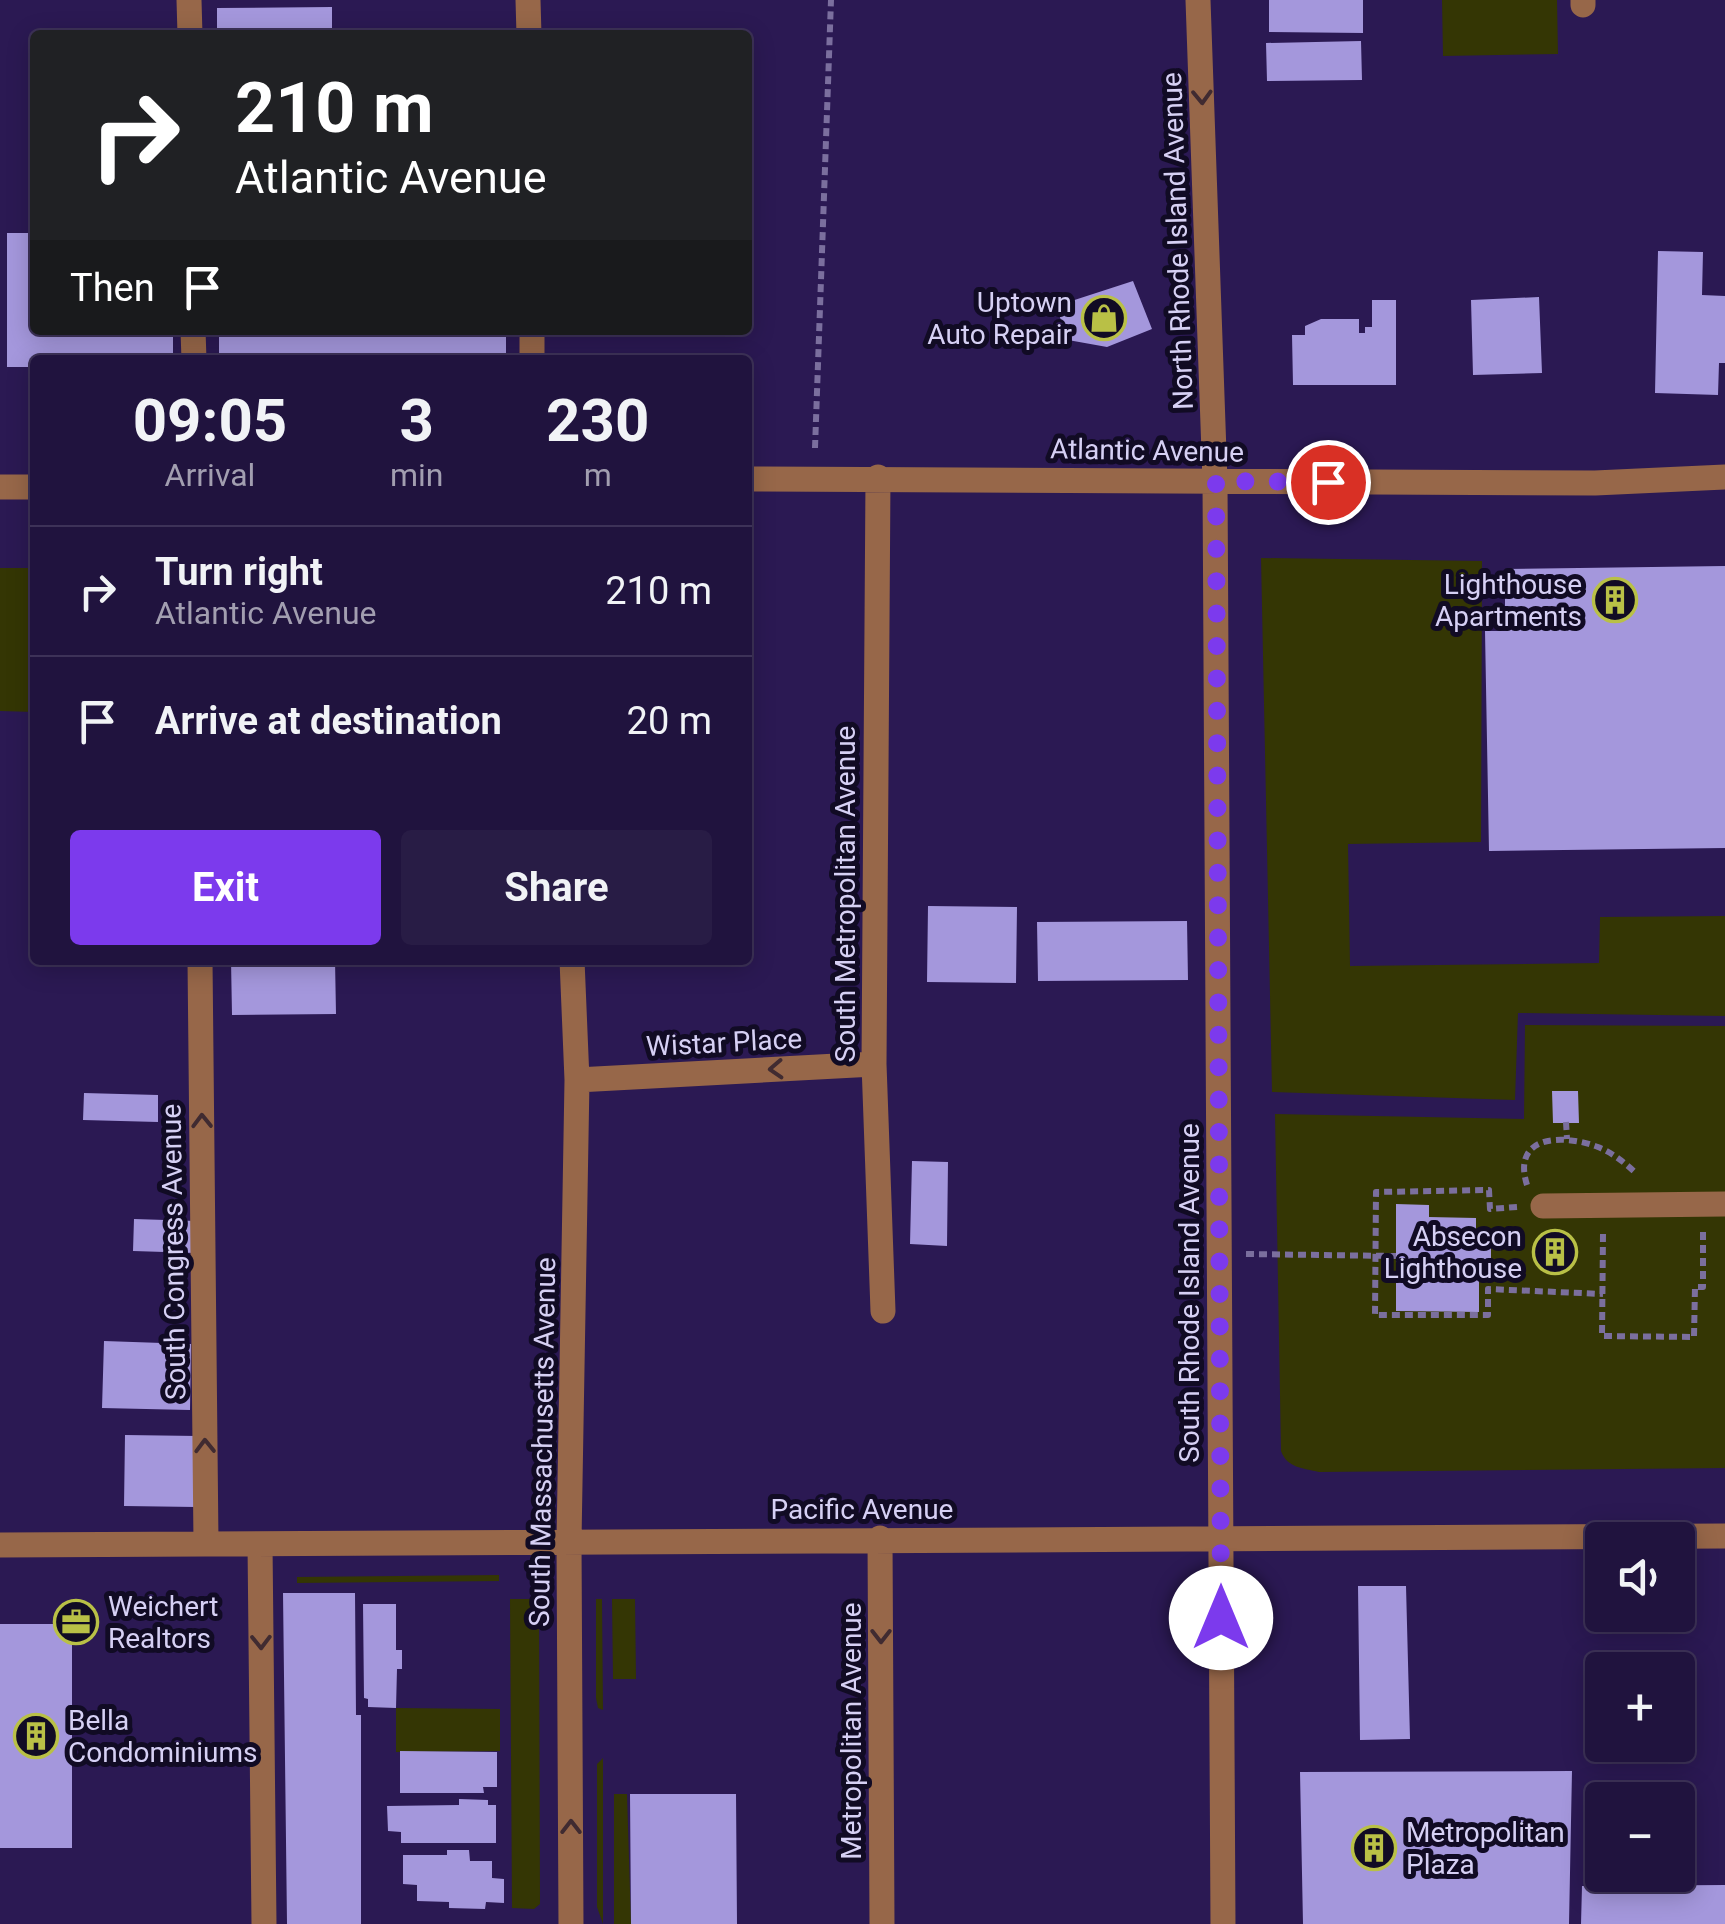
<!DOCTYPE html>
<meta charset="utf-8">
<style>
body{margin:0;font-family:Roboto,sans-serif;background:#281c45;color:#f1f3f6;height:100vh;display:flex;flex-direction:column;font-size:38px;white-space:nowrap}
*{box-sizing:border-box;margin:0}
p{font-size:32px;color:#a29eb0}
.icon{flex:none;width:55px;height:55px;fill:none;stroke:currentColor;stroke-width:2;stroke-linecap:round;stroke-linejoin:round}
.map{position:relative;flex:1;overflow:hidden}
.details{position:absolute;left:30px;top:355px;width:722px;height:610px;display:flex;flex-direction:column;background:#20133e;border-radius:10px;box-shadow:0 5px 25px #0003,0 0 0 2px #3d3258}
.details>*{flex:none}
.guide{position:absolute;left:30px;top:30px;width:722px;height:305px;border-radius:10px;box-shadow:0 5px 25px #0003,0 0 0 2px #3d3258;background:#202124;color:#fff;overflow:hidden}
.buttons{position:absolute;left:1585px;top:1522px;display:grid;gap:20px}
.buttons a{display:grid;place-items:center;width:110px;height:110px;border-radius:10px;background:#20133e;box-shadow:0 5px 25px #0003,0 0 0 2px #3d3258;font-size:50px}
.pin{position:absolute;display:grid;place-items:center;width:85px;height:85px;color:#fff;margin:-42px;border:5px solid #fff;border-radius:50%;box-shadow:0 2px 10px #0007}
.me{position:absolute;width:110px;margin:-55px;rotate:0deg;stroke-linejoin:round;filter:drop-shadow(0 0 8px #0008)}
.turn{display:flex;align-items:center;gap:35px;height:210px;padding:0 40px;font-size:45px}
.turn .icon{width:130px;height:130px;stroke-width:2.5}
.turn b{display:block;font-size:70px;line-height:85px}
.then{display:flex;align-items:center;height:95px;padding:0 40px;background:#0003;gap:20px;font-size:38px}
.eta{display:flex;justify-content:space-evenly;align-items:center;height:170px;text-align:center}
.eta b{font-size:60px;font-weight:700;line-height:70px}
.cta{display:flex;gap:20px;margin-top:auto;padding:20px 40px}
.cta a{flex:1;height:115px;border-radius:10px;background:#7c3aed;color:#fff;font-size:40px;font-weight:700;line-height:115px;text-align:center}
.cta a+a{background:#281c45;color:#f1f3f6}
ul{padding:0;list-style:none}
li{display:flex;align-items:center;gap:30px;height:130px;padding:0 40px;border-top:2px solid #3d3258}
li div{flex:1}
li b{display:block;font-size:38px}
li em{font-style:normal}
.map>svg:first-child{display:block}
</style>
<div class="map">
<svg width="1725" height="1924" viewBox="0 0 1725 1924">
<rect width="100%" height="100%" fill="#2b1953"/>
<path fill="#343604" d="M 1442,0 L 1557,0 L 1558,54 L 1443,56 Z
M 1261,558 L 1482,561 L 1481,842 L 1348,844 L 1350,966 L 1599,963 L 1600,917 L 1725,916 L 1725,1016 L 1518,1013 L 1515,1100 L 1272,1092 Z
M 0,568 L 35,568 L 35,712 L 0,711 Z
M 1525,1025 L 1725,1026 L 1725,1468 L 1319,1472 C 1303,1468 1287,1468 1281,1451 L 1275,1114 L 1524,1119 Z
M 499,1575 L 499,1581 L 297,1583 L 297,1577 Z
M 510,1599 L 539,1599 L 540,1904 L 534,1909 L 512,1908 Z
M 596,1599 L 602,1599 L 603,1710 L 598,1708 L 596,1698 Z
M 612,1599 L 635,1599 L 636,1679 L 613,1679 Z
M 396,1708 L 500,1709 L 500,1751 L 396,1752 Z
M 603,1758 L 603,1924 L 597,1907 L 597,1764 Z
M 614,1794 L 627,1794 L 631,1924 L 614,1924 Z"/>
<path fill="#a497dc" d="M 1269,0 L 1363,0 L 1363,33 L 1269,32 Z
M 332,7 L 332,35 L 217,35 L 217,8 Z
M 1361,41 L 1362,80 L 1267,81 L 1266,43 Z
M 7,233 L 35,233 L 35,330 L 173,330 L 173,360 L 35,360 L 35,367 L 7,367 Z
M 1658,251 L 1703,252 L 1702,295 L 1725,296 L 1725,363 L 1719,363 L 1718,395 L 1655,393 Z
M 1133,281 L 1152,329 L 1107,347 L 1068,340 L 1056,306 Z
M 1539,297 L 1542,373 L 1473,375 L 1471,300 Z
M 1372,300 L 1396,300 L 1396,385 L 1293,385 L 1292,335 L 1305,335 L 1305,326 L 1321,319 L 1359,319 L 1359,333 L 1365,333 L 1365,327 L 1372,327 Z
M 219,330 L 506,330 L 506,360 L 219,360 Z
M 1725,566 L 1725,848 L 1489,851 L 1485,631 L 1505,631 L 1505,569 Z
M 928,906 L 1017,907 L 1016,983 L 927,982 Z
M 1187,921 L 1188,980 L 1038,981 L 1037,922 Z
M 231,960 L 335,960 L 336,1014 L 232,1015 Z
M 1552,1091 L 1578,1091 L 1579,1123 L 1553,1123 Z
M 84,1093 L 158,1095 L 158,1122 L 83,1120 Z
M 912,1161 L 948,1162 L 947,1246 L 910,1244 Z
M 1396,1204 L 1429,1205 L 1429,1217 L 1476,1218 L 1476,1242 L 1491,1242 L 1491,1271 L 1479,1271 L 1479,1312 L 1396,1311 Z
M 134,1219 L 197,1221 L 196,1253 L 133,1251 Z
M1538 1251a17 17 0 1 1 34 0a17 17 0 1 1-34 0Z
M 104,1341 L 191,1344 L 190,1410 L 102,1408 Z
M 125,1435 L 198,1436 L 196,1507 L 124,1506 Z
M 1358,1586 L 1406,1586 L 1410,1739 L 1360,1740 Z
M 283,1593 L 355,1593 L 356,1715 L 361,1715 L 361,1924 L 287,1924 Z
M 363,1604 L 396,1604 L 396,1650 L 402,1650 L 402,1669 L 397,1669 L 396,1708 L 368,1707 L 368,1699 L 364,1698 Z
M 0,1624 L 72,1624 L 72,1848 L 0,1848 Z
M 400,1751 L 497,1752 L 497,1787 L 483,1787 L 484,1793 L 400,1793 Z
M 1572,1771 L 1569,1924 L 1303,1924 L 1300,1772 Z
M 630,1794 L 736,1794 L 737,1924 L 631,1924 Z
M 459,1799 L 488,1800 L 488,1805 L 496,1805 L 496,1843 L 401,1843 L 401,1832 L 388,1831 L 387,1806 L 459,1805 Z
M 447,1850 L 469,1850 L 470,1861 L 492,1861 L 492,1878 L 504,1879 L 504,1903 L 486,1902 L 485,1909 L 449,1908 L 449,1902 L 417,1901 L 417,1885 L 403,1884 L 403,1855 L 447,1855 Z
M 1725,1885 L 1725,1924 L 1581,1924 L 1582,1886 Z"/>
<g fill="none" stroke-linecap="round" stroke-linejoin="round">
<path stroke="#7b6f9e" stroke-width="6" stroke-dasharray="8 5" stroke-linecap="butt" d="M 815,448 L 831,0
M 1566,1122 L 1567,1139
M 1527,1185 C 1511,1134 1564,1134 1598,1147 C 1613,1153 1625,1163 1637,1174
M 1517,1207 L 1490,1209 L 1489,1190 L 1376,1192 L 1375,1315 L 1488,1315 L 1488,1289 L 1603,1294
M 1603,1234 L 1602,1336 L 1694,1337 L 1695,1287 L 1703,1287 L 1703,1230
M 1246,1254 L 1396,1256"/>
<path stroke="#976749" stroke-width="25" d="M 189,0 L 190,35
M 528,0 L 529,35
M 1198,0 L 1215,481 L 1223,1924
M 1583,5 L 1583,0
M 193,330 L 194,360
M 532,330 L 532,360
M 878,477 L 874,1064 L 883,1311
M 748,479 L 1595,483 L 1725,477
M 0,487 L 35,487
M 200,960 L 206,1543
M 577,1080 L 874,1064
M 1543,1206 L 1725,1204
M 880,1538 L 882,1924
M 260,1544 L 264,1924
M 0,1545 C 575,1539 1150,1543 1725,1536
M 571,1924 L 569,1541 L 577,1080 L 572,960"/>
</g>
<defs><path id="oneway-chevron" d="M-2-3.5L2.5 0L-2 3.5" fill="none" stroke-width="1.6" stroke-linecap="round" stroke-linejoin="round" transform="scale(2.5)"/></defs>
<g stroke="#402b31">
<use href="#oneway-chevron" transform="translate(1202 97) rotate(88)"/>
<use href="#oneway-chevron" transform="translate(776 1069) rotate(177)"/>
<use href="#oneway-chevron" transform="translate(202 1121) rotate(-91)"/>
<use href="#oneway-chevron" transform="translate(205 1446) rotate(-91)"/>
<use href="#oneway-chevron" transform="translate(881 1636) rotate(90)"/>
<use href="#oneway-chevron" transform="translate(261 1642) rotate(89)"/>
<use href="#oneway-chevron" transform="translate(571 1827) rotate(-90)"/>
</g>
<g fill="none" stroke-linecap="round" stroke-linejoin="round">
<path stroke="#7c3aed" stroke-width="18" stroke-dasharray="0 32.4" d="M 1221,1618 L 1216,481 L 1328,482"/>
</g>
<defs>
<symbol id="shop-ring" viewBox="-11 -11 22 22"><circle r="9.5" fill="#110b24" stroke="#b9c046" stroke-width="1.5"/><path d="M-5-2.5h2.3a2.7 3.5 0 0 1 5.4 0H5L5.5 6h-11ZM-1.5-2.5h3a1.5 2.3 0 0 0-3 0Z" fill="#b9c046"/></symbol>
<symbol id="building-ring" viewBox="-11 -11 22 22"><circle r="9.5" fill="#110b24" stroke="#b9c046" stroke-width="1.5"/><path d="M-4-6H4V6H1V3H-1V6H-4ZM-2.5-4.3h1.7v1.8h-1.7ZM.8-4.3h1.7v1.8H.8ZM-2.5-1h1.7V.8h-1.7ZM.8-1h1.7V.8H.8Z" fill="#b9c046"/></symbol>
<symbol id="office-ring" viewBox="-11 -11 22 22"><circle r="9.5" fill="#110b24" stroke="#b9c046" stroke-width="1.5"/><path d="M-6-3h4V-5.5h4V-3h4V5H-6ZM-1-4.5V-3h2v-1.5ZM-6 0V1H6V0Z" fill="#b9c046"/></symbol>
</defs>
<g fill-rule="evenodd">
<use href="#shop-ring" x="1079" y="293" width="50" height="50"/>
<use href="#building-ring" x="1590" y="575" width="50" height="50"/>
<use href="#building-ring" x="1530" y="1227" width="50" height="50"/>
<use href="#office-ring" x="51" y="1597" width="50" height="50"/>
<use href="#building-ring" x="11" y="1711" width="50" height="50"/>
<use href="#building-ring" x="1349" y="1823" width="50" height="50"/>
</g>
<g text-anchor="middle" stroke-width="10" stroke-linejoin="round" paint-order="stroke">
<g font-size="28" fill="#d6d0f4" stroke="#110b24">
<text transform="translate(1177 241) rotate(-92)" y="10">North Rhode Island Avenue</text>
<text transform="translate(1147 450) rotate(1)" y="10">Atlantic Avenue</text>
<text transform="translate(845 894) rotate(-90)" y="10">South Metropolitan Avenue</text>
<text transform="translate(724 1042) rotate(-3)" y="10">Wistar Place</text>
<text transform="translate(173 1252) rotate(-91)" y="10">South Congress Avenue</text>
<text transform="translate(1189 1293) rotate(-90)" y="10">South Rhode Island Avenue</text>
<text transform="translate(542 1442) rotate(-89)" y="10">South Massachusetts Avenue</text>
<text x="862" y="1519">Pacific Avenue</text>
<text transform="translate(851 1731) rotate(-90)" y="10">Metropolitan Avenue</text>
</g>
<g font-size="28" fill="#d6d0f4" stroke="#110b24" text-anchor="end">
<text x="1072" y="312">Uptown<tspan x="1072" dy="32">Auto Repair</tspan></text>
<text x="1582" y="594">Lighthouse<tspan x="1582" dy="32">Apartments</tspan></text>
<text x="1522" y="1246">Absecon<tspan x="1522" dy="32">Lighthouse</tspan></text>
<text x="108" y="1616" text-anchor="start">Weichert<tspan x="108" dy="32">Realtors</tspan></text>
<text x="68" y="1730" text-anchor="start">Bella<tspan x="68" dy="32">Condominiums</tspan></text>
<text x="1406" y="1842" text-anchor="start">Metropolitan<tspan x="1406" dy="32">Plaza</tspan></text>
</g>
</g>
</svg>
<div class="buttons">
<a><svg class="icon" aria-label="sound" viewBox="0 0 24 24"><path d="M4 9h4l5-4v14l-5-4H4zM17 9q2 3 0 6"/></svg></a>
<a>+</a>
<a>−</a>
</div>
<div class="pin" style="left:1328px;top:482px;background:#d93025"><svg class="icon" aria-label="arrive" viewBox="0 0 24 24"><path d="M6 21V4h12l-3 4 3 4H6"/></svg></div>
<svg class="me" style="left:1221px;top:1618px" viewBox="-20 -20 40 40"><circle r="19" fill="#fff"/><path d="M0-13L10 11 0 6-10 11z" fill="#7c3aed"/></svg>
<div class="guide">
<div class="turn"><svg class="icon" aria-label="right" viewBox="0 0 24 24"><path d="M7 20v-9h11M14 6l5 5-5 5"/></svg><div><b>210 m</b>Atlantic Avenue</div></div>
<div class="then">Then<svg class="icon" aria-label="arrive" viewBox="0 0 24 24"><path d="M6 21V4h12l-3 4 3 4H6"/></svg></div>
</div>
<section class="details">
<div class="eta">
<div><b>09:05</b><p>Arrival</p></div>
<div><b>3</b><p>min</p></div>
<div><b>230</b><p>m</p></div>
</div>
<ul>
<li><svg class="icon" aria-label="right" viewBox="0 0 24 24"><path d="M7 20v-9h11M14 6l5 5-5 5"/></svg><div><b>Turn right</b><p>Atlantic Avenue</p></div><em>210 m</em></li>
<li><svg class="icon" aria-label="arrive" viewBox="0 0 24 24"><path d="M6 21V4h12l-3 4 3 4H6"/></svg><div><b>Arrive at destination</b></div><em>20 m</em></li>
</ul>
<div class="cta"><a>Exit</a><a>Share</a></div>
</section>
</div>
